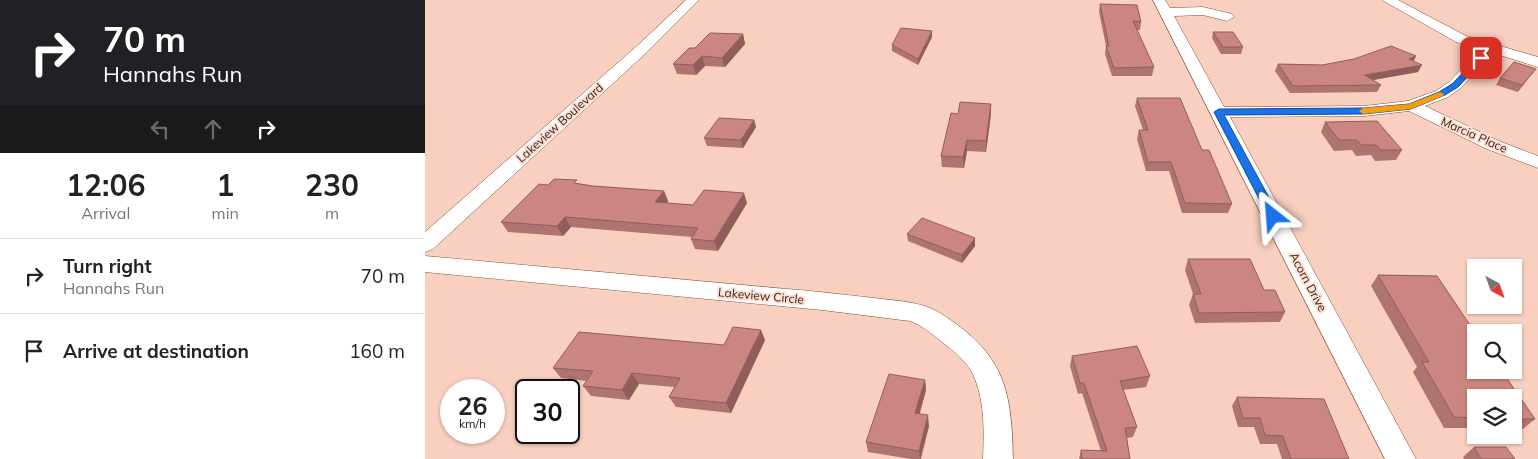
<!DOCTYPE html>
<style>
body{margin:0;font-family:Mulish,sans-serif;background:#f6f6f6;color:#222;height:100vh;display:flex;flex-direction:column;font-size:19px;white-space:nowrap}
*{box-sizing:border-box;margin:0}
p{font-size:16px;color:#767676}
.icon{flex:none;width:28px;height:28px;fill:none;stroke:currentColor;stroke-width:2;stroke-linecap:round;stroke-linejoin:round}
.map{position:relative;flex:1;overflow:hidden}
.panel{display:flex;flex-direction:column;background:#fff;width:425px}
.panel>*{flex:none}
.hud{background:#202124;color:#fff;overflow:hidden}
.needle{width:32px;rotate:139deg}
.controls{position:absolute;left:1042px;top:259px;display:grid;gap:10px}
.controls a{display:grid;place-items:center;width:55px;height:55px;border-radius:0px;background:#fff;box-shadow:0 1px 4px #0004;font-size:25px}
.speed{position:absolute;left:15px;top:379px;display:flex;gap:10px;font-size:25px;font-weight:700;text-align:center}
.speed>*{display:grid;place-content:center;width:65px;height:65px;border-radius:50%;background:#fff;box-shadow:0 1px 4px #0004;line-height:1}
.speed small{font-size:12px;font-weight:400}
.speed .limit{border:2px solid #111;border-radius:8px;background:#fff;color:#111}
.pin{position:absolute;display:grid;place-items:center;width:42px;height:42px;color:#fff;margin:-21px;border-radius:10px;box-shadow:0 2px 8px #0006}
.me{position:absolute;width:55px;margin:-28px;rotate:332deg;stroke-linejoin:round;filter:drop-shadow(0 0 4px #0008)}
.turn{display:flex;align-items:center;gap:18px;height:105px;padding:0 20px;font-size:22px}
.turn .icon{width:65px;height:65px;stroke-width:2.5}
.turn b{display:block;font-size:35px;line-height:42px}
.lanes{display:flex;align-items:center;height:48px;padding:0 20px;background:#0003;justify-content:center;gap:25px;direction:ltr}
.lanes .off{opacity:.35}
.eta{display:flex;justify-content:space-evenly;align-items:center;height:85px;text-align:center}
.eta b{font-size:30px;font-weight:700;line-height:35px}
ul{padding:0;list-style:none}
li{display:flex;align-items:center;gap:15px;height:75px;padding:0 20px;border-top:1px solid #e0e0e0}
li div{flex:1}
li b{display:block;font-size:19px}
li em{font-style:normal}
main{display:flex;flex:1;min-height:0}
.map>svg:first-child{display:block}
</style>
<main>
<section class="panel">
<div class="hud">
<div class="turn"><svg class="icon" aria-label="right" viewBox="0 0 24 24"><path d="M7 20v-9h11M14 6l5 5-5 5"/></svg><div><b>70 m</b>Hannahs Run</div></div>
<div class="lanes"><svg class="icon off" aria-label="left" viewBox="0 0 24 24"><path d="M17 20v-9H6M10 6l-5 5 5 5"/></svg><svg class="icon off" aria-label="ahead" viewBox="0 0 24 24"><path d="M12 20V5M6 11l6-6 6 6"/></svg><svg class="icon" aria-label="right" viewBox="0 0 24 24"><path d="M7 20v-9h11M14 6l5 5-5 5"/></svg></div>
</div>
<div class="eta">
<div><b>12:06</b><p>Arrival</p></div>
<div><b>1</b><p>min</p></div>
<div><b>230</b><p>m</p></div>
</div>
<ul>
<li><svg class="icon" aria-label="right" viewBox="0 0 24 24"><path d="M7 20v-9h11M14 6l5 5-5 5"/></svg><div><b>Turn right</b><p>Hannahs Run</p></div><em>70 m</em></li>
<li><svg class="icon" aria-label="arrive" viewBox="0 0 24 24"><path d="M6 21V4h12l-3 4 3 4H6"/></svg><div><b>Arrive at destination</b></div><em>160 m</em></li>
</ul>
</section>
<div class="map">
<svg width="1113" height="459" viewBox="0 0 1113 459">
<rect width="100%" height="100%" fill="#f9cfbf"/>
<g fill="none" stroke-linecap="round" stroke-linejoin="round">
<defs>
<path id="minor" d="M 261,0 L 274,0 L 222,52 L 8,249 L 0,252 L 0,232 L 212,46 Z
M 728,0 L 740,0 L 745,8 L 778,7 L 807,14 L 809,17 L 802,21 L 778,15 L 749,16 L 799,107 L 939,106 L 983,101 L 1011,91 L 1024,82 L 1056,49 L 1031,42 L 957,0 L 973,0 L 1041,36 L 1113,57 L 1113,67 L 1068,53 L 1036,88 L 1023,97 L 1000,106 L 1074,141 L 1113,156 L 1113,168 L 1062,149 L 984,111 L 939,116 L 805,117 L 991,459 L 960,459 Z
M 0,256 C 121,267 241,278 362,289 C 391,291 420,295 449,298 C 470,301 496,301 515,313 C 578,353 587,387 588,459 L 558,459 C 559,433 560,404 550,379 C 545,364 529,351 517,342 C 507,334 498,326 485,321 L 397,310 L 0,272 Z"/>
</defs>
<use href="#minor" stroke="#884d35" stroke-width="1"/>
<use href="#minor" fill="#fff" fill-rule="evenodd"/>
</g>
<path fill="#af7370" d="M 675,4 L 716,22 L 715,30 L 712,30 L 729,67 L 727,76 L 687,76 L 680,54 L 681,46 L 674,12 Z
M 788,32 L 818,47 L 816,54 L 796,54 L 787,38 Z
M 318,34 L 320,44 L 300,67 L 280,66 L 271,75 L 252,74 L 248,64 L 270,48 Z
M 507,37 L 493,65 L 467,51 L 467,45 Z
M 991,56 L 989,61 L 993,72 L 948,80 L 956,85 L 952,92 L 865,93 L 850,71 L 853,64 L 897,65 Z
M 1111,69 L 1093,92 L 1071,85 L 1075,78 Z
M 712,98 L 777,150 L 807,204 L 803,213 L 757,213 L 744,171 L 721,171 L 712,139 L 714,130 L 718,130 L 710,106 Z
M 566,104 L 566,114 L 561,152 L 542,151 L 539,168 L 517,167 L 516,156 L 533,114 Z
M 329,120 L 331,127 L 318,148 L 282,146 L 279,138 Z
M 900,122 L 977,150 L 971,160 L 950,161 L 946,155 L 931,156 L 927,150 L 909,151 L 896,132 Z
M 154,184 L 168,186 L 239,191 L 243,201 L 242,203 L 268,205 L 322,203 L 293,251 L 270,249 L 266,239 L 267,237 L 146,227 L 138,236 L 83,232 L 76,222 L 123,185 Z
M 482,234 L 550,246 L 537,263 L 483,241 Z
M 763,259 L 839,290 L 860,312 L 855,322 L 770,323 L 764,305 L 768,294 L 760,270 Z
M 953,275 L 1012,276 L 1051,334 L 1051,370 L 1076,370 L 1110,419 L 1098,429 L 1089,429 L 1089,398 L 1051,398 L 1051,428 L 1019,428 L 988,372 L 992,367 L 946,286 Z
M 340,340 L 306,413 L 251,407 L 244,397 L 250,387 L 214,384 L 204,400 L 166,396 L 158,386 L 162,381 L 136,378 L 128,368 L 299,345 Z
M 647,356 L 725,376 L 721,387 L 698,390 L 712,427 L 708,437 L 702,438 L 705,459 L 654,459 L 656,450 L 676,451 L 657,393 L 653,394 L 645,366 Z
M 500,380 L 501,390 L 494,414 L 504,426 L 496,459 L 486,459 L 443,452 L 441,442 Z
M 812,397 L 924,459 L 857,459 L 852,444 L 835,444 L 829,427 L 813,427 L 807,406 Z
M 1049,447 L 1090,459 L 1039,459 L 1038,457 Z"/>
<path fill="#8f5e5b" d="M 507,31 L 507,37 L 493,65 L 493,59 Z
M 318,34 L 320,44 L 300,67 L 297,58 Z
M 277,56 L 280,66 L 271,75 L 268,65 Z
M 991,56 L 987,63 L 984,59 Z
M 997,65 L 993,72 L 937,82 L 940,75 Z
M 566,104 L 566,114 L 561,152 L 561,141 Z
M 329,120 L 331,127 L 318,148 L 316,140 Z
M 542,140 L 542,151 L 539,168 L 538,157 Z
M 239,191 L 243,201 L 235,212 L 230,202 Z
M 319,193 L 322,203 L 293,251 L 289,241 Z
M 140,217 L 146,227 L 138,236 L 132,226 Z
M 550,238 L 550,246 L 537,263 L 537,255 Z
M 336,330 L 340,340 L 306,413 L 301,403 Z
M 207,373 L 214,384 L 204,400 L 197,390 Z
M 500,380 L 501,390 L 492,424 L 490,413 Z
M 503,415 L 504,426 L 495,459 L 494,451 Z"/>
<path fill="#cc8682" stroke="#8f5e5b" d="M 675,4 L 712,5 L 716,22 L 708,21 L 729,67 L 689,68 L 681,46 L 684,46 Z
M 476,28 L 507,31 L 493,59 L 467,45 Z
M 788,32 L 808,32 L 818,47 L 798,47 Z
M 285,33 L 318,34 L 297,58 L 277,56 L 268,65 L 248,64 L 264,48 L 270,48 Z
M 966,46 L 991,56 L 984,59 L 997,65 L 940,75 L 956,85 L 868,86 L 853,64 L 897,65 L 929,59 Z
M 1089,62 L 1111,69 L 1097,85 L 1075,78 Z
M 712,98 L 755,98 L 777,150 L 784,150 L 807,204 L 760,203 L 746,162 L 723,162 L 714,130 L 723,130 Z
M 535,102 L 566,104 L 561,141 L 542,140 L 538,157 L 516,156 L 526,113 L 533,114 Z
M 294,118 L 329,120 L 316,140 L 279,138 Z
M 952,121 L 977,150 L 956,150 L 951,145 L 936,145 L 932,140 L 914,140 L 900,122 Z
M 129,179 L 152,180 L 149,183 L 168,186 L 239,191 L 230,202 L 268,205 L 279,190 L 319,193 L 289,241 L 266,239 L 273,228 L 140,217 L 132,226 L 76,222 L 114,184 L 123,185 Z
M 497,218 L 550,238 L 537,255 L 482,234 Z
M 763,259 L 825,259 L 839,290 L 850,290 L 860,312 L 774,313 L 768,294 L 776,294 Z
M 953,275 L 1012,276 L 1051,334 L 1051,370 L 1076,370 L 1110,419 L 1089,419 L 1089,398 L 1051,398 L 1051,418 L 1029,417 L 997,362 L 1004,362 Z
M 308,327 L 336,330 L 301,403 L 244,397 L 255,378 L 207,373 L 197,390 L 158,386 L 168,371 L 128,368 L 154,332 L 299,345 Z
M 712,346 L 725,376 L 695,381 L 712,427 L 700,428 L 705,459 L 657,459 L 656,450 L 682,451 L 659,383 L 655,383 L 647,356 Z
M 464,374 L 500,380 L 490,413 L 503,415 L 494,451 L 441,442 Z
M 812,397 L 899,399 L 924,459 L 866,459 L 858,436 L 840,435 L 835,418 L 818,418 Z
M 1049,447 L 1081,447 L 1090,459 L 1056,459 Z"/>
<path fill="#1a73e8" stroke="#114b97" d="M 1053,57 L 1060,58 L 1033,87 L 1020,95 L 986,109 L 939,114 L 799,115 L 854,216 L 848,220 L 843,216 L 789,112 L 794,109 L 939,108 L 984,104 L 1014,92 L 1027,84 Z"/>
<path fill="#f59e0b" d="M 1015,92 L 1019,94 L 1018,96 L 986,109 L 938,114 L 934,111 L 938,108 L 984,104 Z"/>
<g text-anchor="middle" stroke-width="4" stroke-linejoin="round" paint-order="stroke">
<g font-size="12" fill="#3a2016" stroke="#fde0d5">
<text transform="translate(135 123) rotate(-42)" y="4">Lakeview Boulevard</text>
<text transform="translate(1049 135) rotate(24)" y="4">Marcia Place</text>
<text transform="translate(883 282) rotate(62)" y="4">Acorn Drive</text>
<text transform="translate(336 296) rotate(5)" y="4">Lakeview Circle</text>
</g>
</g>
</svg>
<div class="controls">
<a><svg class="needle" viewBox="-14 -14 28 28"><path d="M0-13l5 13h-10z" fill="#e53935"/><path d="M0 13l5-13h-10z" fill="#767676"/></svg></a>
<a><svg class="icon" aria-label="search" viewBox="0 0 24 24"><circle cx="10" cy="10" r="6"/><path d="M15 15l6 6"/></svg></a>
<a><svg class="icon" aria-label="layers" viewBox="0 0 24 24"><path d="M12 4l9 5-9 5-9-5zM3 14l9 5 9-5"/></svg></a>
</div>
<div class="speed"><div>26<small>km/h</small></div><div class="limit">30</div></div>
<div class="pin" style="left:1056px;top:58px;background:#d93025"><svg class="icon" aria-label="arrive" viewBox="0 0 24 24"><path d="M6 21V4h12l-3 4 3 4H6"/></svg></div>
<svg class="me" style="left:848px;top:216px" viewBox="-20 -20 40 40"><path d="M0-17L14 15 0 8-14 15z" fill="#1a73e8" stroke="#fff" stroke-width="4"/></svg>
</div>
</main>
